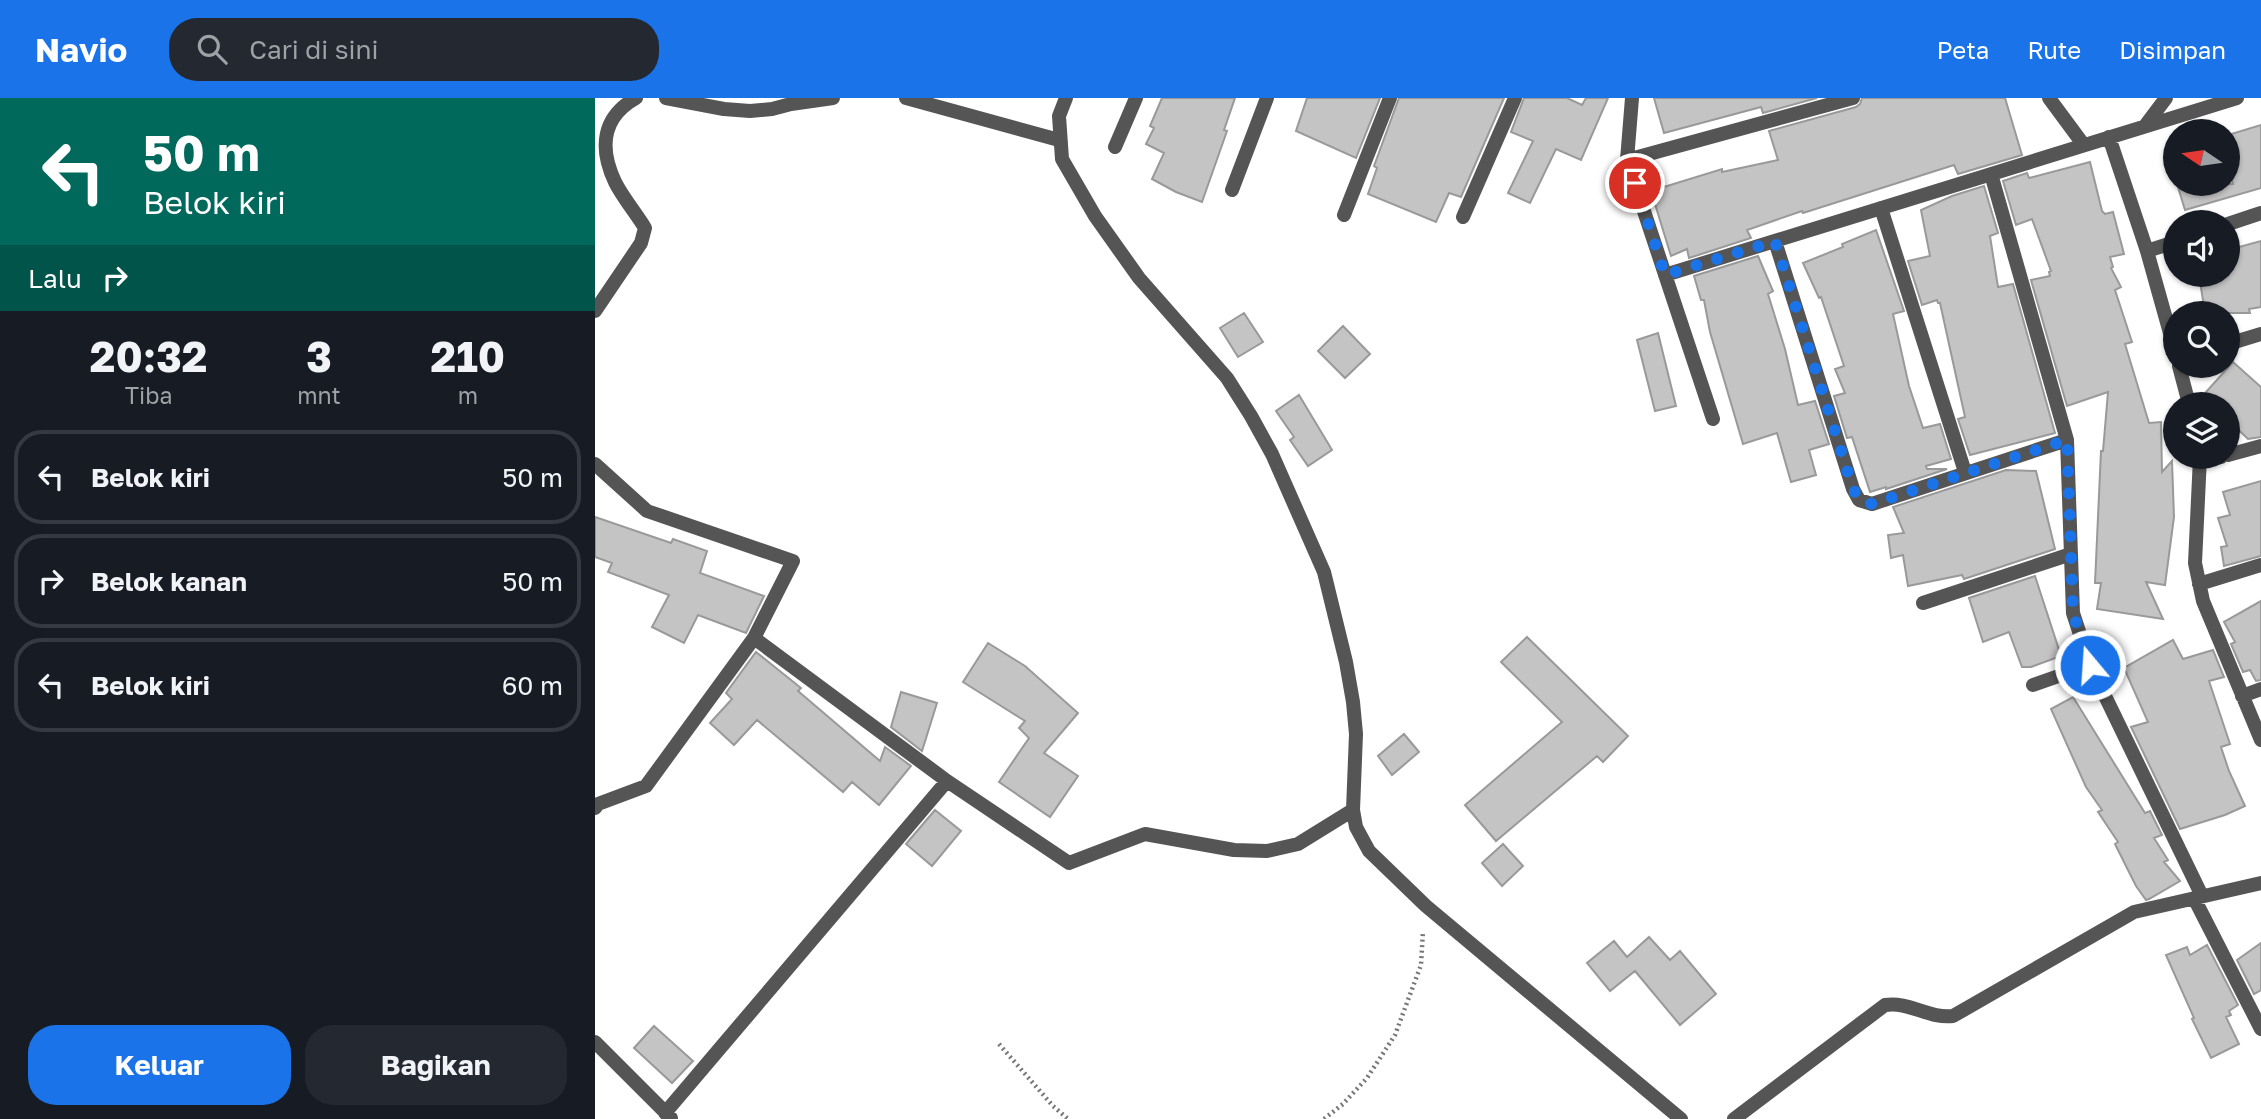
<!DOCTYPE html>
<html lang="id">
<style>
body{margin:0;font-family:"Golos Text",sans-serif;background:#242831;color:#f1f3f6;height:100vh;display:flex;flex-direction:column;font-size:26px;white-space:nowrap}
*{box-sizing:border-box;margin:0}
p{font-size:23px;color:#9ea1a6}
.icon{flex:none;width:38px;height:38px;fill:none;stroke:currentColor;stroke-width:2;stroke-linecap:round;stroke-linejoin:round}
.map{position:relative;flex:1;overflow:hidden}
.details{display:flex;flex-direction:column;background:#171b24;width:595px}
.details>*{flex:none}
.banner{background:#00695c;color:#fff;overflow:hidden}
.needle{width:46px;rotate:283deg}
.fabs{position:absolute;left:1568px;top:21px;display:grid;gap:14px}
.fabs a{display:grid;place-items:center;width:77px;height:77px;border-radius:50%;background:#171b24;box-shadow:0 2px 5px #0004;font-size:35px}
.pin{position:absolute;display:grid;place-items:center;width:60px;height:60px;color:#fff;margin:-30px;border:4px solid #fff;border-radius:50%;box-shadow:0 2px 7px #0007}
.me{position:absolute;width:77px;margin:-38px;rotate:342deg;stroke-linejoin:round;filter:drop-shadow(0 0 5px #0008)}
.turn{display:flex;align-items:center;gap:24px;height:147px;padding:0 28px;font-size:32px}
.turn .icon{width:91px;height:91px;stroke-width:2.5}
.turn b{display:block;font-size:49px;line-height:60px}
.then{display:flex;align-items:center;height:66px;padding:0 28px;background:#0003;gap:14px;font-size:26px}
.eta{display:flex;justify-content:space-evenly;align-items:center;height:119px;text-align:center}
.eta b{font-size:42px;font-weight:700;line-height:49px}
.cta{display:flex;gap:14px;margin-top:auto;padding:14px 28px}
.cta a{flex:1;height:80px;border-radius:28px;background:#1a73e8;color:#fff;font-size:28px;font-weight:700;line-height:80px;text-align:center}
.cta a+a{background:#242831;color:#f1f3f6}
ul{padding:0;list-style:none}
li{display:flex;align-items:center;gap:21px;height:94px;margin:0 14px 10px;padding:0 14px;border:4px solid #363941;border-radius:28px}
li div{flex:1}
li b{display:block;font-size:26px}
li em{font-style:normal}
header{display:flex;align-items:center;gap:42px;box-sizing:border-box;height:98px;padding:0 35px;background:#1a73e8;color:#fff}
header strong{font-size:33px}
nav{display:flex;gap:38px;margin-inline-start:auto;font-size:24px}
.search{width:490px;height:63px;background:#242831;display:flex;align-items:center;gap:18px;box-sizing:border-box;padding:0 24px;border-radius:28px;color:#9ea1a6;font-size:26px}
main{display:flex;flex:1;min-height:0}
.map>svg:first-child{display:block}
</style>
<header>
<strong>Navio</strong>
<div class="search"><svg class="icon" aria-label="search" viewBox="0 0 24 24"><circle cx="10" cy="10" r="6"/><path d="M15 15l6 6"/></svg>Cari di sini</div>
<nav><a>Peta</a><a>Rute</a><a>Disimpan</a></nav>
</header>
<main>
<section class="details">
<div class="banner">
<div class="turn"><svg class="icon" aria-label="left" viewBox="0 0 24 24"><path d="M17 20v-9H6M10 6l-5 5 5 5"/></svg><div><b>50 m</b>Belok kiri</div></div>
<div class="then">Lalu<svg class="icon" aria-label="right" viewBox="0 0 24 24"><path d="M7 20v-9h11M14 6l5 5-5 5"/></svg></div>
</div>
<div class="eta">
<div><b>20:32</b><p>Tiba</p></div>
<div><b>3</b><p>mnt</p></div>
<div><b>210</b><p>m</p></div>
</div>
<ul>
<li><svg class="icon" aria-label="left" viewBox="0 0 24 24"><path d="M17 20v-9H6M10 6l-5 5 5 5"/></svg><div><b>Belok kiri</b></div><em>50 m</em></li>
<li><svg class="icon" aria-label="right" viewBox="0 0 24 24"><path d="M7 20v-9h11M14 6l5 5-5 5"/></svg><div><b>Belok kanan</b></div><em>50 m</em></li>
<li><svg class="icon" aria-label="left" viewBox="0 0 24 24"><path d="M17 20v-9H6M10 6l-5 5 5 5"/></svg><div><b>Belok kiri</b></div><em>60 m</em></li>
</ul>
<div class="cta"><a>Keluar</a><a>Bagikan</a></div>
</section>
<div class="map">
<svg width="1666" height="1021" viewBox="0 0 1666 1021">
<rect width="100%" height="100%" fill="#fff"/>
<path fill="#c4c4c4" stroke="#999" stroke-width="2" d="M 567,0 L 640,0 L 629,32 L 632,33 L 607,104 L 581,94 L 557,81 L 569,55 L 551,46 L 559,30 L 555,28 Z
M 712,0 L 785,0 L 761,60 L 701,33 Z
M 804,0 L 909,0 L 866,99 L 854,95 L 841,124 L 773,96 L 782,70 L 779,68 Z
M 929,0 L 972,0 L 987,7 L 991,0 L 1013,0 L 986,62 L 961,51 L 935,105 L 913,95 L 938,43 L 916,34 Z
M 1059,0 L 1222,0 L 1168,15 L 1166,9 L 1069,35 Z
M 1267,0 L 1410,0 L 1427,57 L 1363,76 L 1359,67 L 1208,115 L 1207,113 L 1152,132 L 1156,140 L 1094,160 L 1092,151 L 1076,158 L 1056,93 L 1127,71 L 1127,74 L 1183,62 L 1174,33 L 1261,9 L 1265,6 Z
M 1666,27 L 1666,90 L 1590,112 L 1582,86 L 1638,86 L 1633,68 L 1633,37 Z
M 1495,64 L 1507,113 L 1510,116 L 1518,114 L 1529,156 L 1515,159 L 1518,169 L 1516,170 L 1526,189 L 1520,192 L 1537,244 L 1530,246 L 1554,325 L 1566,324 L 1567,374 L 1577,363 L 1579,419 L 1570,487 L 1551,484 L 1568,521 L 1502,511 L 1506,485 L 1500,485 L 1506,353 L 1508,353 L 1513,294 L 1472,308 L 1436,182 L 1455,178 L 1454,174 L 1456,173 L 1437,121 L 1421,127 L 1408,83 L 1432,75 L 1434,80 Z
M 1389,88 L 1403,135 L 1395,138 L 1403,189 L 1418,186 L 1460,335 L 1375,357 L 1363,321 L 1370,319 L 1345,205 L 1343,205 L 1342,202 L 1327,207 L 1313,163 L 1335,158 L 1326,112 L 1357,98 Z
M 1281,132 L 1309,213 L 1298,216 L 1314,288 L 1328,330 L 1345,326 L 1356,361 L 1331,368 L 1332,371 L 1352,371 L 1291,391 L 1291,389 L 1275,394 L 1257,339 L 1252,340 L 1239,298 L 1250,295 L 1240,271 L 1249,268 L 1226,199 L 1224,200 L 1208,165 L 1248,149 L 1247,146 Z
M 1666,143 L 1666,209 L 1654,211 L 1655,215 L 1610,215 L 1604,177 L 1633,177 L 1633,152 Z
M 1163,158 L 1178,193 L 1173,196 L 1190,251 L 1203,307 L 1220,303 L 1234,346 L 1214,352 L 1221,377 L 1196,384 L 1182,335 L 1148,346 L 1115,234 L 1109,202 L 1106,202 L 1099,178 Z
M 649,215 L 668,244 L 643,259 L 625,230 Z
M 748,228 L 775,256 L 750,280 L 723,253 Z
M 1063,235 L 1081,308 L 1060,313 L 1042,242 Z
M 1638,264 L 1666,289 L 1666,339 L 1653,341 L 1633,322 L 1633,306 L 1603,306 L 1603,303 Z
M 704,297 L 737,352 L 713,368 L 695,342 L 699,339 L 681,313 Z
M 1411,372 L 1441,373 L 1460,451 L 1369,481 L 1367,477 L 1313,488 L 1308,457 L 1296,460 L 1293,437 L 1309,435 L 1298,409 Z
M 1666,383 L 1666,458 L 1629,468 L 1626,449 L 1632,448 L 1623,420 L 1635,417 L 1628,394 Z
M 0,419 L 76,445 L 78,441 L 112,453 L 105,475 L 169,498 L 151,535 L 103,517 L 89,545 L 57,529 L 74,497 L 13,474 L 17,465 L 0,459 Z
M 1440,478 L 1466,558 L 1436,569 L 1427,569 L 1414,534 L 1388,544 L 1374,500 Z
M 1666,503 L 1666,582 L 1661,583 L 1655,572 L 1648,574 L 1636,546 L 1640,544 L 1629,524 Z
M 932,539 L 1033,638 L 1008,664 L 1002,658 L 901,743 L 870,707 L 967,624 L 906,564 Z
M 1578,542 L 1588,561 L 1618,552 L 1629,579 L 1614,583 L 1635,646 L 1626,649 L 1634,673 L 1650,708 L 1630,717 L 1585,731 L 1536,629 L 1553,624 L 1529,570 Z
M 393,545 L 430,568 L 483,615 L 449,655 L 483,678 L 455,719 L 404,684 L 434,640 L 424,630 L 430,623 L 368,584 Z
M 161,554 L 206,590 L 203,593 L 285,663 L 290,649 L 316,668 L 284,707 L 257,684 L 248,694 L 162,622 L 139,647 L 115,625 L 137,601 L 131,595 Z
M 306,594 L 342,605 L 327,653 L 296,629 Z
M 1478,599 L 1550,715 L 1555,713 L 1567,737 L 1559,740 L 1573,762 L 1569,764 L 1585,783 L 1554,801 L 1551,802 L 1541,788 L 1520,746 L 1523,744 L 1503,714 L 1507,712 L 1491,689 L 1456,611 Z
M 809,636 L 824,654 L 797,677 L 783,658 Z
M 340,712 L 366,733 L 337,768 L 311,746 Z
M 908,746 L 928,768 L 907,788 L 887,765 Z
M 1054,839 L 1075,862 L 1085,853 L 1121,896 L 1085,927 L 1040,873 L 1015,893 L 992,865 L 1019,843 L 1032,859 Z
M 1666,845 L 1666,892 L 1659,896 L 1642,862 Z
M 1612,847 L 1643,907 L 1634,913 L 1636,917 L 1631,919 L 1644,946 L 1616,960 L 1597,921 L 1599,920 L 1571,857 L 1592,849 L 1595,857 Z
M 59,928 L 98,963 L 77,985 L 39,950 Z"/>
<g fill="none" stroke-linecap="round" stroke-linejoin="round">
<path stroke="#777" stroke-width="4.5" stroke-dasharray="2 3.5" stroke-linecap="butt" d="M 404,946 L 458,1008 L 473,1021
M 729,1021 L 748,1006 L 772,980 L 800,937 L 826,867 L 828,833"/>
<path stroke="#555" stroke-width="14" d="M 71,0 L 129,11 L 155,13 L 177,11 L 196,6 L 238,0
M 311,0 L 464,42
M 471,0 L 464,18 L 467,61 L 500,118 L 544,180 L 632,280 L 656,318 L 677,356 L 729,474 L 751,564 L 758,604 L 761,636 L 758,712 L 761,729 L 774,753 L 831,808 L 1086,1021
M 1037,0 L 1032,62 L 1118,321
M 1454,0 L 1488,46
M 1550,28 L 1571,0
M 1514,39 L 1552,153 L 1580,253
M 520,49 L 541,0
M 1032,62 L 1258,0
M 1396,76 L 1472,342 L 1478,515 L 1495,567 L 1607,798
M 637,92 L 672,0
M 1286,110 L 1370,374
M 749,117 L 795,0
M 868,119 L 920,0
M 1633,126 L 1666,115
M 1180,143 L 1258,391 L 1264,402 L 1277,406 L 1472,342
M 1552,153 L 1580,144
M 1070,177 L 1642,0
M 0,213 L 46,145 L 50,130 C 41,115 28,100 20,84 C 4,50 7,19 41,0
M 1633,246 L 1666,236
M 1584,268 L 1594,306
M 1633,357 L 1666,348
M 1605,359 L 1600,465 L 1608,503 L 1666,642
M 1606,364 L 1626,359
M 0,366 L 52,413 L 198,463 L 159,540 L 51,688 L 3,706 L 0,710
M 1604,486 L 1666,467
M 1328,505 L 1476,456
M 159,540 L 352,683 L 474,765 L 550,736 L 639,752 L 672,753 L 703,746 L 758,712
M 1438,587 L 1495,567
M 1647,598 L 1666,591
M 1599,800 L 1666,931
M 0,944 L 76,1020
M 70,1015 L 352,683
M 1139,1021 L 1290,907 C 1314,903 1334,921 1358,918 L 1539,814 L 1666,785"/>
</g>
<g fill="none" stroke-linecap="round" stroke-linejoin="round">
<path stroke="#1a73e8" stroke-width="12" stroke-dasharray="0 21.6" d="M 1040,85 L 1070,177 L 1180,143 L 1258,391 L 1265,402 L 1277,406 L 1472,342 L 1478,515 L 1495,567"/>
</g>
</svg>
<div class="fabs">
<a><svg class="needle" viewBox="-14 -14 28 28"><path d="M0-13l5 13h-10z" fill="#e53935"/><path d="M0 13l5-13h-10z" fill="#9ea1a6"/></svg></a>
<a><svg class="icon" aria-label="sound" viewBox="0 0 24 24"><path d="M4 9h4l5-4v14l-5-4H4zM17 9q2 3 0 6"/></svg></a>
<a><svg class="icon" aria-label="search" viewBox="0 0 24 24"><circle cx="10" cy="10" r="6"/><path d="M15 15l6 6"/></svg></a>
<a><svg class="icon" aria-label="layers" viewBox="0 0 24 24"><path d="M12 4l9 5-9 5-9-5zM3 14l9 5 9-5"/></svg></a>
</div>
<div class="pin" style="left:1040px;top:85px;background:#d93025"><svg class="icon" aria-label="arrive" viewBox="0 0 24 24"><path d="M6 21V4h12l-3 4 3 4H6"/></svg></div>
<svg class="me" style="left:1495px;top:567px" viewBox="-20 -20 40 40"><circle r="17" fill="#1a73e8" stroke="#fff" stroke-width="3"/><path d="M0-11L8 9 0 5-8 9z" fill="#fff"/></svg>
</div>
</main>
